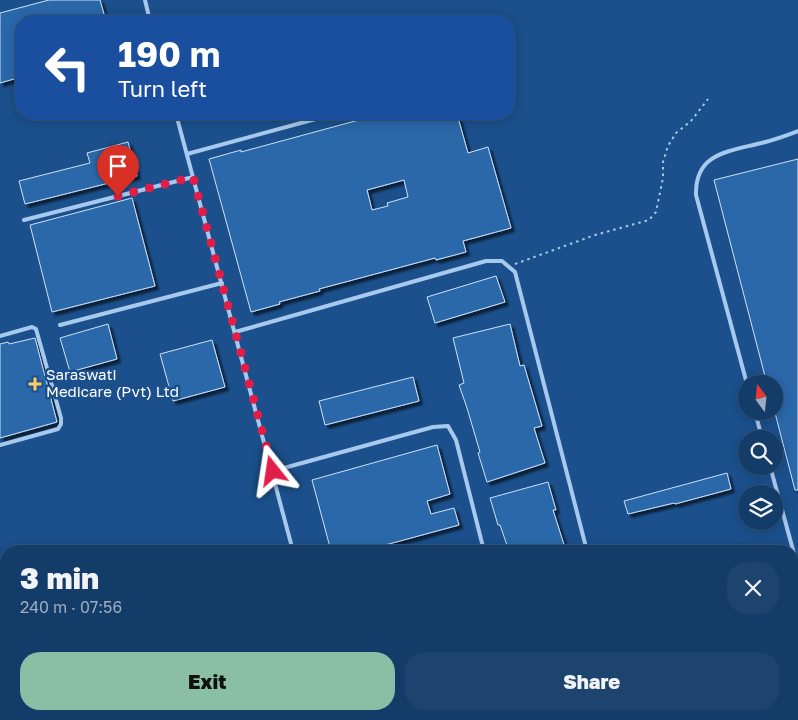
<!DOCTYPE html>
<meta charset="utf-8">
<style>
body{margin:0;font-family:"Golos Text",sans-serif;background:#1d436f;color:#f1f3f6;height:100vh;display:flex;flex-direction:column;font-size:19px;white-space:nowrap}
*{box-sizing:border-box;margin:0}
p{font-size:16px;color:#9dadc0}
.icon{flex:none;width:28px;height:28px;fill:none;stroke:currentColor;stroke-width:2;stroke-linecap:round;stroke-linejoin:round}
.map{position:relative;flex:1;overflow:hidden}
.details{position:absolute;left:0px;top:545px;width:799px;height:175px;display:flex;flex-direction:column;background:#143c69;border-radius:20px 20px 0 0;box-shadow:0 2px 12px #0003,0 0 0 1px #33567d}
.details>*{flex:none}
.banner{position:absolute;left:15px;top:15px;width:500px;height:105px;border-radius:20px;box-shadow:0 2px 12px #0003,0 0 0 1px #33567d;background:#1a4fa0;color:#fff;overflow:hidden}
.needle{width:32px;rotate:345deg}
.fabs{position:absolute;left:738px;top:375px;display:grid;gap:10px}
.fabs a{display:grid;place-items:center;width:45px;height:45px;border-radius:50%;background:#143c69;box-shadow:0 2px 12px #0003,0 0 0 1px #33567d;font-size:25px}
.pin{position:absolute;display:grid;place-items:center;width:42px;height:42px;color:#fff;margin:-51px -21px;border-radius:50% 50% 50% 0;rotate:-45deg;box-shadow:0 0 5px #0007}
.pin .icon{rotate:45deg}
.me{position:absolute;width:55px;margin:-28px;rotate:345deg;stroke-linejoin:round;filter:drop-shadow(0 0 4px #0008)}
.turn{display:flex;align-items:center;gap:18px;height:105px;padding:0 20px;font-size:22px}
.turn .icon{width:65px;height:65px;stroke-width:2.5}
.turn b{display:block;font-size:35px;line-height:42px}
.round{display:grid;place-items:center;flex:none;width:52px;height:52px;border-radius:20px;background:#1d436f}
.summary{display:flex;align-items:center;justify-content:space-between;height:85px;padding:0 20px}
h1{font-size:30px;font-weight:800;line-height:38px}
.action{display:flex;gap:10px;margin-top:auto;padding:10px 20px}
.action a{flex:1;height:58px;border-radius:20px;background:#8abfa5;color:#111;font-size:20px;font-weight:800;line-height:58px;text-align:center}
.action a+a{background:#1d436f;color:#f1f3f6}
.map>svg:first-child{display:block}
</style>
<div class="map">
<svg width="798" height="720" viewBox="0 0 798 720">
<defs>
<filter id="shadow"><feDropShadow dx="3.5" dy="3.5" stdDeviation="1" flood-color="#0009"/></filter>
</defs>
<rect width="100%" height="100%" fill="#1b508c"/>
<path fill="#2a67aa" stroke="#cde2f9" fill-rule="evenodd" filter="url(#shadow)" d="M 49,0 L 100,0 L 106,21 L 21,21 L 21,77 L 0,83 L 0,13 Z
M 381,114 L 457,114 L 468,153 L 488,147 L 511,228 L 463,241 L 466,252 L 436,260 L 435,258 L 319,289 L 320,291 L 279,302 L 280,304 L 251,312 L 209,159 L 241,150 L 241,152 ZM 404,180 L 408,197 L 387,203 L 388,206 L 372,210 L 367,190 Z
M 128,142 L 137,176 L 25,204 L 19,181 L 90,163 L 87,153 Z
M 798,159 L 798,490 L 795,490 L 774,409 L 774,384 L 767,384 L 714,180 Z
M 132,198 L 155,286 L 52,312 L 30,225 Z
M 496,276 L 505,302 L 435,323 L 427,297 Z
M 108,324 L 117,359 L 70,372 L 60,338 Z
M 510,324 L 520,366 L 524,365 L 542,426 L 534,428 L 545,463 L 487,482 L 478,453 L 480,452 L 467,408 L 459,385 L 464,383 L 453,338 Z
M 35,338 L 57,422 L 0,438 L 0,344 L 8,342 L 9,344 Z
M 212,340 L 225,387 L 173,401 L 160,354 Z
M 413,377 L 419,401 L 325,425 L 319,401 Z
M 437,445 L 450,494 L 427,501 L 431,514 L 454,508 L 459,525 L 363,551 L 331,551 L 312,480 Z
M 727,473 L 731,489 L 675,504 L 674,503 L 628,514 L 624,501 Z
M 548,482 L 556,510 L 553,510 L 566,551 L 509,551 L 500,525 L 498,525 L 490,498 Z"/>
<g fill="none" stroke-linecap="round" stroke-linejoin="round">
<path stroke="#a7c9ed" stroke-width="2" stroke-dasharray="2.5 4" stroke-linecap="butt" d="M 515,264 L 595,235 L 649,220 L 656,212 L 663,178 L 663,162 L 668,146 L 676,133 L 691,121 L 708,99"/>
<path stroke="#a7c9ed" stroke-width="4" d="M 145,0 L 150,21
M 176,114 L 293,551
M 187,154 L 334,114
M 24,220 L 193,177
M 60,325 L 222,283
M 235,332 L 486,261 L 502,261 L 515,272 L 587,551
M 0,336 L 32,327 L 36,329 L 61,418 L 61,424 L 58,429 L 0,445
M 747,384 L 696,195 C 695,155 725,152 757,144 C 771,141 785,136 798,131
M 755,411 L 762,439
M 770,466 L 798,568
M 273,471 L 433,427 L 448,426 L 456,440 L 484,551
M 277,720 L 279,714
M 493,720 L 495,714"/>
<path stroke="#a7c9ed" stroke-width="9" d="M 0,713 L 8,720"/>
</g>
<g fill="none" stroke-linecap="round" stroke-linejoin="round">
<path stroke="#e11d48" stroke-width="9" stroke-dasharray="0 16.2" d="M 118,196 L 193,177 L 273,471"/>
</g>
<path fill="#fecd65" stroke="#1b508c" stroke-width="2" d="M32.5 376.5h5v5h5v5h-5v5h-5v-5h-5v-5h5z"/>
<g text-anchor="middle" stroke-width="5" stroke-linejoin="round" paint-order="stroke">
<g font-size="15" fill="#fff" stroke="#1b508c" text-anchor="start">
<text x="46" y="380">Saraswati<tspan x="46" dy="17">Medicare (Pvt) Ltd</tspan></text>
</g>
</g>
</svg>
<div class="fabs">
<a><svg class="needle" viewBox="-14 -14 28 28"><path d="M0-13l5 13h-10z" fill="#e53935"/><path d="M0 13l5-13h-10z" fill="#9dadc0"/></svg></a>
<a><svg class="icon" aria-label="search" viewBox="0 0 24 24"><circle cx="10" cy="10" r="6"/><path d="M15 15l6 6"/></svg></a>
<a><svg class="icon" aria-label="layers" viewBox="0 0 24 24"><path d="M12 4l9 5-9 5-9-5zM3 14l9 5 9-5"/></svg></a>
</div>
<div class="pin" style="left:118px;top:196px;background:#d93025"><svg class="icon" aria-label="arrive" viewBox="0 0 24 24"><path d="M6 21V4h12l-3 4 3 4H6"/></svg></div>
<svg class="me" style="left:273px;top:471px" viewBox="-20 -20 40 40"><path d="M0-17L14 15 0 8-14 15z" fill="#e11d48" stroke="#fff" stroke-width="4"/></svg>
<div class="banner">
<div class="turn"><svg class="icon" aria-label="left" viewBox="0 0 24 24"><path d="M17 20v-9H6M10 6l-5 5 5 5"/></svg><div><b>190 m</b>Turn left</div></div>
</div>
<section class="details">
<div class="summary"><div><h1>3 min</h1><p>240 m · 07:56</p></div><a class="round"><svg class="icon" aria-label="close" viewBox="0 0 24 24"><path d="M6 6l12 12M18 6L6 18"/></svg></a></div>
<div class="action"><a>Exit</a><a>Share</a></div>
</section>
</div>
